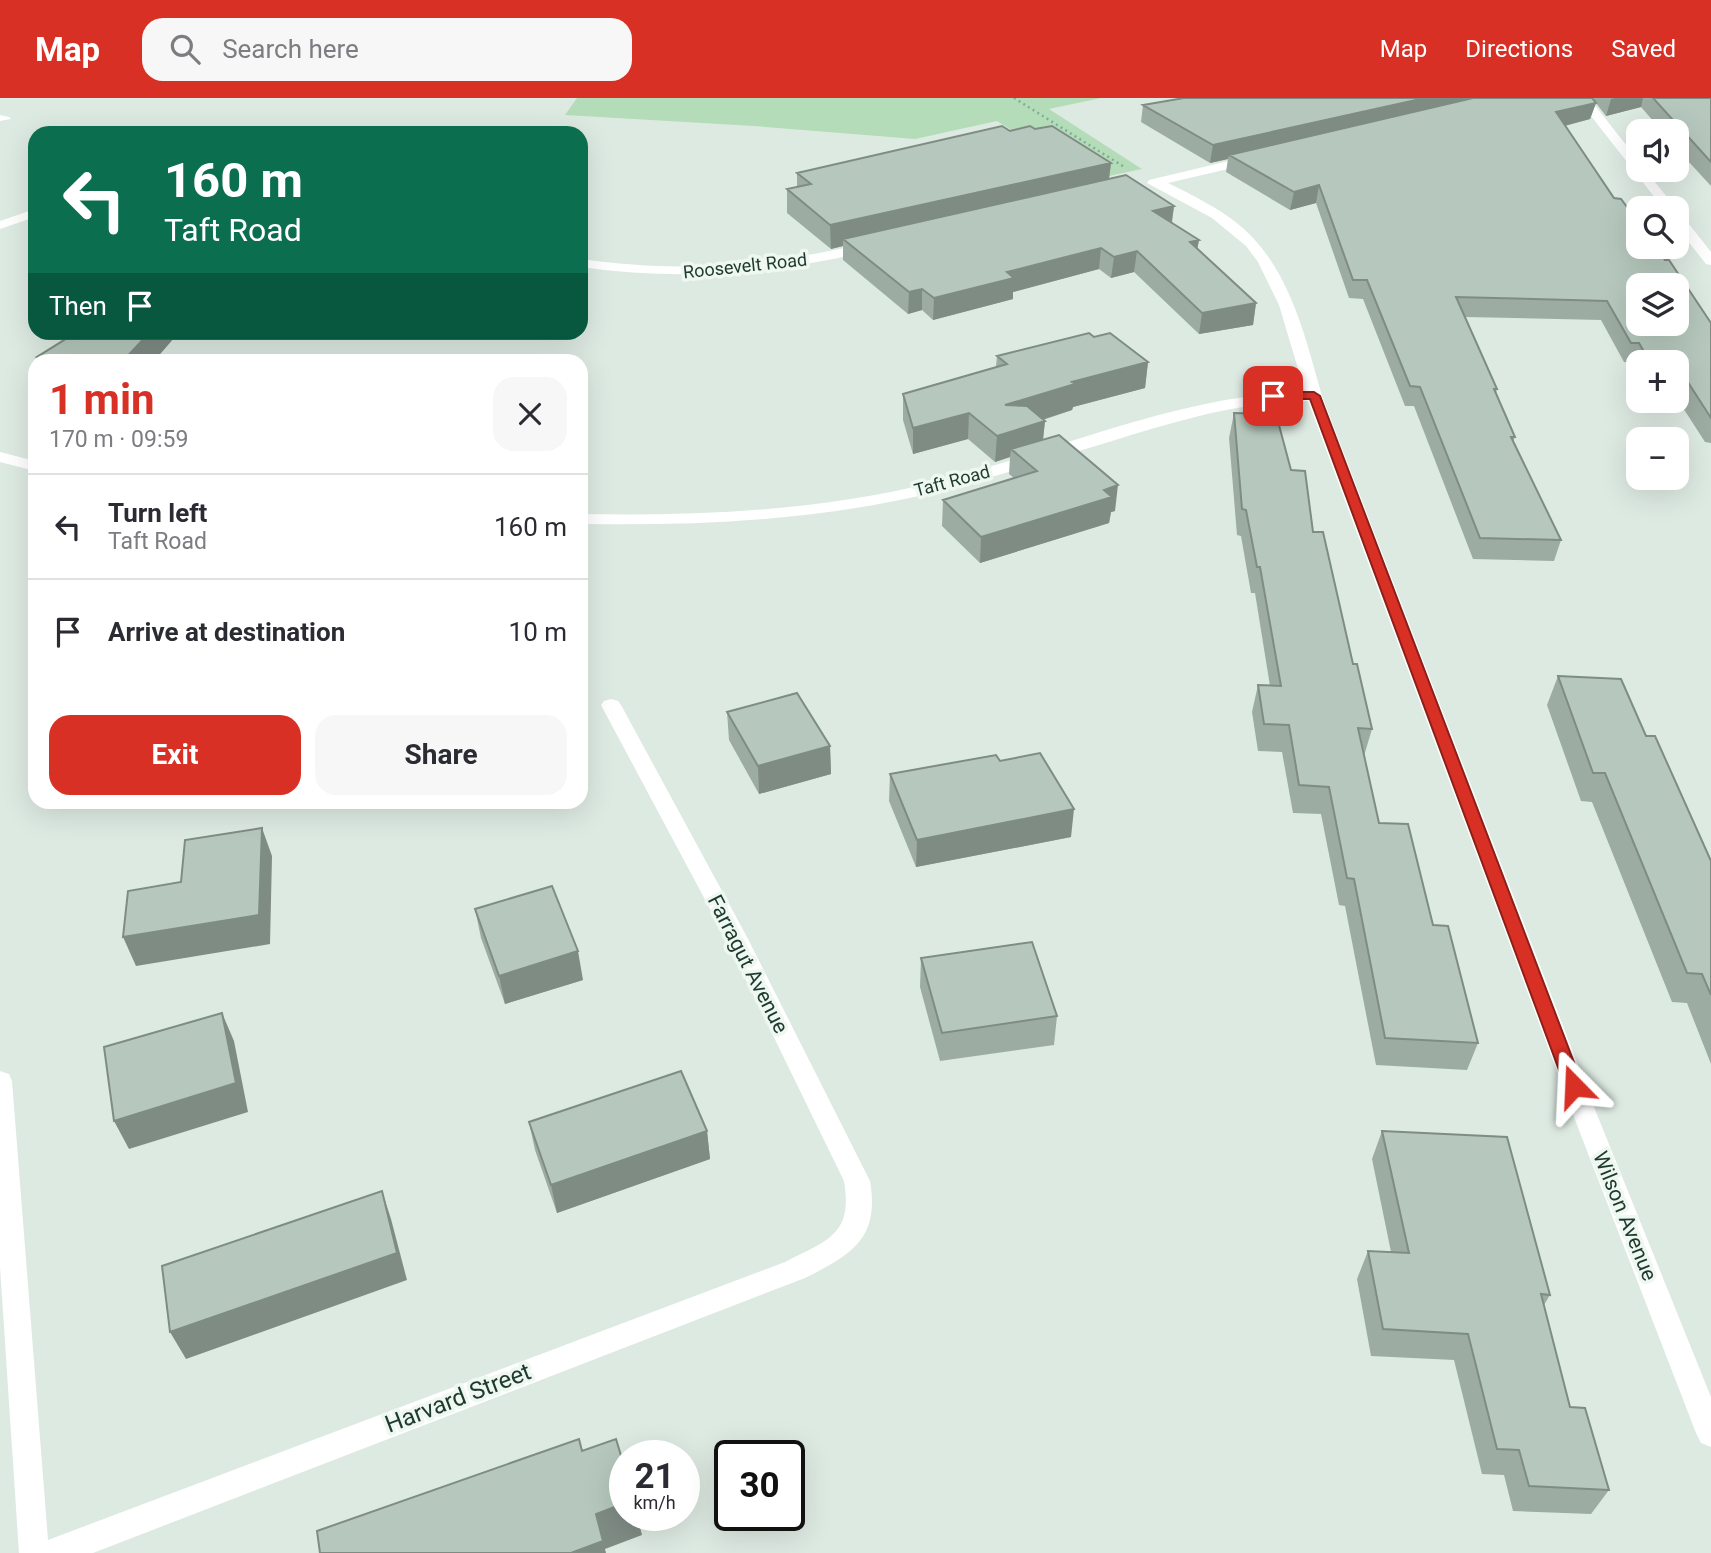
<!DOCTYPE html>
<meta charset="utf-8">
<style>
body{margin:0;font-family:Roboto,sans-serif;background:#f7f7f7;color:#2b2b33;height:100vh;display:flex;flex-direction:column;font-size:26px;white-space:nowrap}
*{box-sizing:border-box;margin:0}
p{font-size:23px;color:#7c7c81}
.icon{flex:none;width:38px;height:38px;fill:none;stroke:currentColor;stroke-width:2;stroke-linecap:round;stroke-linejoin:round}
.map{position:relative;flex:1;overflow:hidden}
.side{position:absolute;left:28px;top:256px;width:560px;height:455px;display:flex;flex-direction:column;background:#fff;border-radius:21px;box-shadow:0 7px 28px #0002}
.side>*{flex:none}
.hud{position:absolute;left:28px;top:28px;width:560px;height:214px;border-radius:21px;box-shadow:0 7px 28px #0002;background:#0b6e4f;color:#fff;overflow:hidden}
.fabs{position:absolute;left:1626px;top:21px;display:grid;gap:14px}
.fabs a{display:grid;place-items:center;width:63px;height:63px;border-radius:14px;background:#fff;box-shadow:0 7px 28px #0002;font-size:35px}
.speed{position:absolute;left:609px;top:1342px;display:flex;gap:14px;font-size:35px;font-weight:700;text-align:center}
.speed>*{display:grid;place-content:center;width:91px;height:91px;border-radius:50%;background:#fff;box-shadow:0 7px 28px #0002;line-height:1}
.speed small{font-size:18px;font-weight:400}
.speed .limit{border:4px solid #111;border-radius:10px;background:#fff;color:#111}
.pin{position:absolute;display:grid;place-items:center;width:60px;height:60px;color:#fff;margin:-30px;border-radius:14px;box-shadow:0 4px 10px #0006}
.me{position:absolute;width:77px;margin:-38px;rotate:339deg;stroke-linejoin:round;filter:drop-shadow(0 0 5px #0008)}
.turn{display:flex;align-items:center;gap:24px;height:147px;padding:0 21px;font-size:32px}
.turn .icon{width:91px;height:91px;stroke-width:2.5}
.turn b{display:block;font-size:49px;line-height:60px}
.then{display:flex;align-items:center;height:66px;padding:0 21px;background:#0003;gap:14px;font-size:26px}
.round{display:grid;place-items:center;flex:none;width:74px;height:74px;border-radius:21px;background:#f7f7f7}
.head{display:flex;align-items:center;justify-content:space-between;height:119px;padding:0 21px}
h1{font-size:42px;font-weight:700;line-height:52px;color:#d93025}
.cta{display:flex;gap:14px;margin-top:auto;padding:14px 21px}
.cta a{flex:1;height:80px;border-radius:21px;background:#d93025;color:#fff;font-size:28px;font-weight:700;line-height:80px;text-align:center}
.cta a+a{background:#f7f7f7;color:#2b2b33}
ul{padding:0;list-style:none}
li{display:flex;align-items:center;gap:21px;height:105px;padding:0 21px;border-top:2px solid #e1e1e2}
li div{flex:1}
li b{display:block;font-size:26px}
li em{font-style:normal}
header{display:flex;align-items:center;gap:42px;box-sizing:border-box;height:98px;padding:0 35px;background:#d93025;color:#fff}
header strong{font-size:33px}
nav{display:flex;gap:38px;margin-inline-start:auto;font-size:24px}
.search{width:490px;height:63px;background:#f7f7f7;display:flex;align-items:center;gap:18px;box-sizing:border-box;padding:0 24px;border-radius:21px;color:#7c7c81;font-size:26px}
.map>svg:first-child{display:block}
</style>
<header>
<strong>Map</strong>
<div class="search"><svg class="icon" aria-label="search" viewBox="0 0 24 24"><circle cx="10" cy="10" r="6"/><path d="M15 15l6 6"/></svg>Search here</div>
<nav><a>Map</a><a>Directions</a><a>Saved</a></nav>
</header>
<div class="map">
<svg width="1711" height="1455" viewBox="0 0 1711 1455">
<rect width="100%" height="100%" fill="#ddeae2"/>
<path fill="#b5dcb8" d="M 577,0 L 1101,0 L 1049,11 L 1142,71 L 1090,82 L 997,23 L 915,41 L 754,28 L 565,17 Z"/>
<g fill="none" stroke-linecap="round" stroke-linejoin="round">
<path stroke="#7caf95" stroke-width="2.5" stroke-dasharray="2 3.5" stroke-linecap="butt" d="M 1014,0 L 1126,70"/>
<path fill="#fff" fill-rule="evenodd" d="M 1577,0 L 1589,0 L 1638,62 L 1638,72 L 1645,72 L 1676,110 L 1663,110 Z
M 0,17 L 9,19 L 11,21 L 0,23 Z
M 1254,57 L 1258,58 L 1258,64 L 1168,85 C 1192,97 1217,109 1238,126 C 1289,167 1305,238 1322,298 L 1596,1014 L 1711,1299 L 1711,1349 L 1701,1345 L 1696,1335 L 1572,1014 L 1308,303 C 1239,304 1177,323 1112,343 C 1056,360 1000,377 944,392 C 825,422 703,428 581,426 L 581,416 C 700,418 819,413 935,384 C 1054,354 1182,296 1305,294 L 1279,207 L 1258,164 L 1246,148 L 1212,120 L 1147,85 L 1149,82 Z
M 35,111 L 35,119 L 0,131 L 0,123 Z
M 1676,115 L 1681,116 L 1711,154 L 1711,167 L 1706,166 L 1676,128 Z
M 869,145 L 874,146 L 874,152 C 776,176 681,183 581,169 L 581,161 C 685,176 767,167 869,145 Z
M 0,354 L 35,363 L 35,373 L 0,364 Z
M 611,601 L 618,603 L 621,607 L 747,839 L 870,1083 C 880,1141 851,1157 805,1180 L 93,1455 L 19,1455 L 0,1169 L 0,973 L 9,976 L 12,983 L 48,1442 L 785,1164 C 828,1142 853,1137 844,1083 L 725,839 L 601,607 L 604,603 Z"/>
</g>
<path fill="#9daca3" d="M 1592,0 L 1711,0 L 1711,88 L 1676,50 L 1676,33 L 1662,33 L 1641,9 L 1606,18 Z
M 1596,5 L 1590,21 L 1565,28 L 1614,100 L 1711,225 L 1711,345 L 1705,344 L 1676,299 L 1676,264 L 1638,264 L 1638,275 L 1632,265 L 1624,264 L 1601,222 L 1465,219 L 1497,291 L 1496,295 L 1515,339 L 1513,344 L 1561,442 L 1554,463 L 1473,461 L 1414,308 L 1405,308 L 1363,201 L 1349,200 L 1316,105 L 1290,112 L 1226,74 L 1228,61 L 1210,65 L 1141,24 L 1143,7 Z
M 1035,31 L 1111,65 L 1109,81 L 1174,108 L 1172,125 L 1199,142 L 1197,151 L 1256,205 L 1253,227 L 1199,236 L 1134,174 L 1111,180 L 1099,171 L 1013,194 L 1013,201 L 933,222 L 922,212 L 908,216 L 843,162 L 843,148 L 831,151 L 787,115 L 787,91 L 797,89 L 797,75 L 1010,33 Z
M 1094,239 L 1148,264 L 1145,290 L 1073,309 L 1072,312 L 1043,322 L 1045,323 L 1043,342 L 1115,413 L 1111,414 L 1109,425 L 980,465 L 942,428 L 943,402 L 1014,380 L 1009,376 L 1010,359 L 995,364 L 968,341 L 913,356 L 903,322 L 903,296 L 996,269 L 997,258 Z
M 1234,315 L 1291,372 L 1313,434 L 1372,631 L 1364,658 L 1379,725 L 1433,827 L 1478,945 L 1467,972 L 1376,967 L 1345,808 L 1339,807 L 1321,716 L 1293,715 L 1282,654 L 1258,653 L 1252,614 L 1258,587 L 1270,588 L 1255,495 L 1251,495 L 1241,438 L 1237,437 L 1229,340 Z
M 1558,578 L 1646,638 L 1711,763 L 1711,966 L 1687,905 L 1672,904 L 1592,704 L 1581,703 L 1547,607 Z
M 727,614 L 830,648 L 831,676 L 759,696 L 729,642 Z
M 1000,663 L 1071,739 L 916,769 L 889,703 L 890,676 Z
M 475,811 L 583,882 L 505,906 L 481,840 Z
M 921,860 L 1057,918 L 1054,947 L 940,963 L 920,889 Z
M 529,1024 L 707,1033 L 710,1061 L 557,1115 L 535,1052 Z
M 1382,1033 L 1550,1197 L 1544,1207 L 1570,1309 L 1609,1392 L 1591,1416 L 1513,1413 L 1504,1377 L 1482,1376 L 1454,1262 L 1371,1258 L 1357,1181 L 1368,1153 L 1391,1154 L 1372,1061 Z"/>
<path fill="#7f8c84" d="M 1425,0 L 1495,0 L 1229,57 L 1228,61 L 1210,65 L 1213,47 Z
M 1615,0 L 1643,0 L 1641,9 L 1606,18 L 1611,1 Z
M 1596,5 L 1590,21 L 1552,31 L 1556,14 Z
M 1111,65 L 1108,88 L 843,141 L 843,148 L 831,151 L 830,127 Z
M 1319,87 L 1316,105 L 1290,112 L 1294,94 Z
M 1174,108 L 1171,128 L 1153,113 Z
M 1199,142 L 1195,163 L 1190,144 Z
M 1101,150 L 1099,171 L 1013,194 L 1013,201 L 933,222 L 934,200 L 1007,174 Z
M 1137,153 L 1134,174 L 1111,180 L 1114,159 Z
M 922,191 L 922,212 L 908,216 L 909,194 Z
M 1256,205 L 1253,227 L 1199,236 L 1202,215 Z
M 150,234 L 173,234 L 175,239 L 155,262 L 124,262 Z
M 1148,264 L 1145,290 L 1073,309 L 1072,312 L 1004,334 L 1005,307 L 1072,284 Z
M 969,315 L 968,341 L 913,356 L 913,330 Z
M 1045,323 L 1042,350 L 1011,351 L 1010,359 L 995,364 L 997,338 Z
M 1118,387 L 1115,413 L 1111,414 L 1109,425 L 980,465 L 981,439 L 1104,392 Z
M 830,648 L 831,676 L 759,696 L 758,668 Z
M 1074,711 L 1071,739 L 916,769 L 917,742 Z
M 262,730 L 272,758 L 270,846 L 136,868 L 123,839 Z
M 578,853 L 583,882 L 505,906 L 499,878 Z
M 222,915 L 234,943 L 248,1014 L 129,1051 L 114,1023 Z
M 707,1033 L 710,1061 L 557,1115 L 551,1087 Z
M 382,1093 L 391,1121 L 407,1182 L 186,1261 L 170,1234 Z
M 625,1405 L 625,1418 L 637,1418 L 642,1437 L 605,1451 L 596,1416 Z
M 603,1443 L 606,1455 L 571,1455 Z"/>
<path fill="#b6c8bd" stroke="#7f8c84" stroke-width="2" fill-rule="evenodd" d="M 1184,0 L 1425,0 L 1213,47 L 1143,7 Z
M 1473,0 L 1592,0 L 1596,5 L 1556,14 L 1614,100 L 1621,101 L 1638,124 L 1638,149 L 1656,149 L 1665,162 L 1669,162 L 1711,225 L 1711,320 L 1682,275 L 1676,275 L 1676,264 L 1650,264 L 1639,245 L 1631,245 L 1607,203 L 1456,199 L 1497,291 L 1494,291 L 1515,339 L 1511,339 L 1561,442 L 1480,440 L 1420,289 L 1410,288 L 1367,182 L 1353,182 L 1319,87 L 1294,94 L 1229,57 ZM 1638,187 L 1676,187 L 1676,226 L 1638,226 Z
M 1653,0 L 1711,0 L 1711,64 Z
M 1002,28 L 1010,33 L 1030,28 L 1035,31 L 1052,28 L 1111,65 L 830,127 L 787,91 L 811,86 L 797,75 Z
M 1126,77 L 1174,108 L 1153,113 L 1199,142 L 1190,144 L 1256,205 L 1202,215 L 1137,153 L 1114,159 L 1101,150 L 1007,174 L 1014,180 L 934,200 L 922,191 L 909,194 L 843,141 Z
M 77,234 L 150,234 L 124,262 L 48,262 L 37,259 Z
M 1089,235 L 1094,239 L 1110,235 L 1148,264 L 1072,284 L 1075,286 L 1005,307 L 1027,308 L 1045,323 L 997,338 L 969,315 L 913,330 L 903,296 L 1007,266 L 997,258 Z
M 1234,315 L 1276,316 L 1291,372 L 1305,373 L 1313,434 L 1323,434 L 1353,566 L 1357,566 L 1372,631 L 1358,630 L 1379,725 L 1408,726 L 1433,827 L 1448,828 L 1478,945 L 1385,940 L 1354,781 L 1347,780 L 1329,689 L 1299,687 L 1289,627 L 1264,626 L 1258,587 L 1281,588 L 1260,469 L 1257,469 L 1246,412 L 1242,411 Z
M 1059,337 L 1118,387 L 1104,392 L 1112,399 L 981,439 L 943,402 L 1037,373 L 1011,351 Z
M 1558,578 L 1621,581 L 1646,638 L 1655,638 L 1711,763 L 1711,897 L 1702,876 L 1687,875 L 1605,675 L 1593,675 Z
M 797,595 L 830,648 L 758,668 L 727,614 Z
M 1040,655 L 1074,711 L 917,742 L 890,676 L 996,657 L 1000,663 Z
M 262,730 L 259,817 L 123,839 L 128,793 L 181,784 L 185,742 Z
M 552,788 L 578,853 L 499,878 L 475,811 Z
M 1032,844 L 1057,918 L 942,935 L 921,860 Z
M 222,915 L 236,985 L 114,1023 L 104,949 Z
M 681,973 L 707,1033 L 551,1087 L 529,1024 Z
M 1382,1033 L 1507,1039 L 1550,1197 L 1541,1196 L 1570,1309 L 1585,1310 L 1609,1392 L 1529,1388 L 1519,1352 L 1497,1351 L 1468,1236 L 1383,1231 L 1368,1153 L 1409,1155 Z
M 382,1093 L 397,1155 L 170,1234 L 162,1168 Z
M 579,1341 L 582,1353 L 616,1341 L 625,1371 L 625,1405 L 596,1416 L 603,1443 L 571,1455 L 320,1455 L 317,1433 Z"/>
<path fill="#d93025" stroke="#8d1f18" stroke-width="2" d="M 1314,294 L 1320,298 L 1583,988 L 1581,994 L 1574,996 L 1568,994 L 1565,988 L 1310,301 L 1273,301 L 1268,298 L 1273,294 Z"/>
<g text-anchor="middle" stroke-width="7" stroke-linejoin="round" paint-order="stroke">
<g font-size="18" fill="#1e3a2d" stroke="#eef7f0">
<text transform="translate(745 168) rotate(-6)" y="6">Roosevelt Road</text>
<text transform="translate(952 383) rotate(-15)" y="6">Taft Road</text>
</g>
<g font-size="21" fill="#1e3a2d" stroke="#eef7f0">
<text transform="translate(748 866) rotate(63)" y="7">Farragut Avenue</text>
<text transform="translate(1625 1118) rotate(68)" y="7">Wilson Avenue</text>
</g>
<g font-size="24" fill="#1e3a2d" stroke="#eef7f0">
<text transform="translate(458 1300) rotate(-21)" y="8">Harvard Street</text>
</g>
</g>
</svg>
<div class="fabs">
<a><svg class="icon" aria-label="sound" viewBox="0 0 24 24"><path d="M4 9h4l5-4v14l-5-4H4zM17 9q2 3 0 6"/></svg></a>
<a><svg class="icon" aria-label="search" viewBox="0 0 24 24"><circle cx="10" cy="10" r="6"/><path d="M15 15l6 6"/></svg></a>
<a><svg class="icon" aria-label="layers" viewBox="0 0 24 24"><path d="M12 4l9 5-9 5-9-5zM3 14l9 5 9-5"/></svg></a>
<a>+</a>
<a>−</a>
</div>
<div class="speed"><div>21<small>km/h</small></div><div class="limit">30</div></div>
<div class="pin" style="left:1273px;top:298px;background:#d93025"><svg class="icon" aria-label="arrive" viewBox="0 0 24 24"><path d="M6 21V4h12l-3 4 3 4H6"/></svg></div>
<svg class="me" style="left:1574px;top:988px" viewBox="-20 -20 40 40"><path d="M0-17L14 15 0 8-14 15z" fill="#d93025" stroke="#fff" stroke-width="4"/></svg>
<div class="hud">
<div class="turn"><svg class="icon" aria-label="left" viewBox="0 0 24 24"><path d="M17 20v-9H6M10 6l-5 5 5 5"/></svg><div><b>160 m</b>Taft Road</div></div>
<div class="then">Then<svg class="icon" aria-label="arrive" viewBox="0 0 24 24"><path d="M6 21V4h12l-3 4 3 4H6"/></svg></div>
</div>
<section class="side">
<div class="head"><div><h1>1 min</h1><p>170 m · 09:59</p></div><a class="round"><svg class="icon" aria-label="close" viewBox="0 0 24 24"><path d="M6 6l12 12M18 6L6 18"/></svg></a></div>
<ul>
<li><svg class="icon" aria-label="left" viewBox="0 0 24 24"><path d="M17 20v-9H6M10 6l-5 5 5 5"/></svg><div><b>Turn left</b><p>Taft Road</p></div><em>160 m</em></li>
<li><svg class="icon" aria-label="arrive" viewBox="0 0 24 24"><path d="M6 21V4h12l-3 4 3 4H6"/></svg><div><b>Arrive at destination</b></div><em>10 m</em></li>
</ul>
<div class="cta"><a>Exit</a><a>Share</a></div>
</section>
</div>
